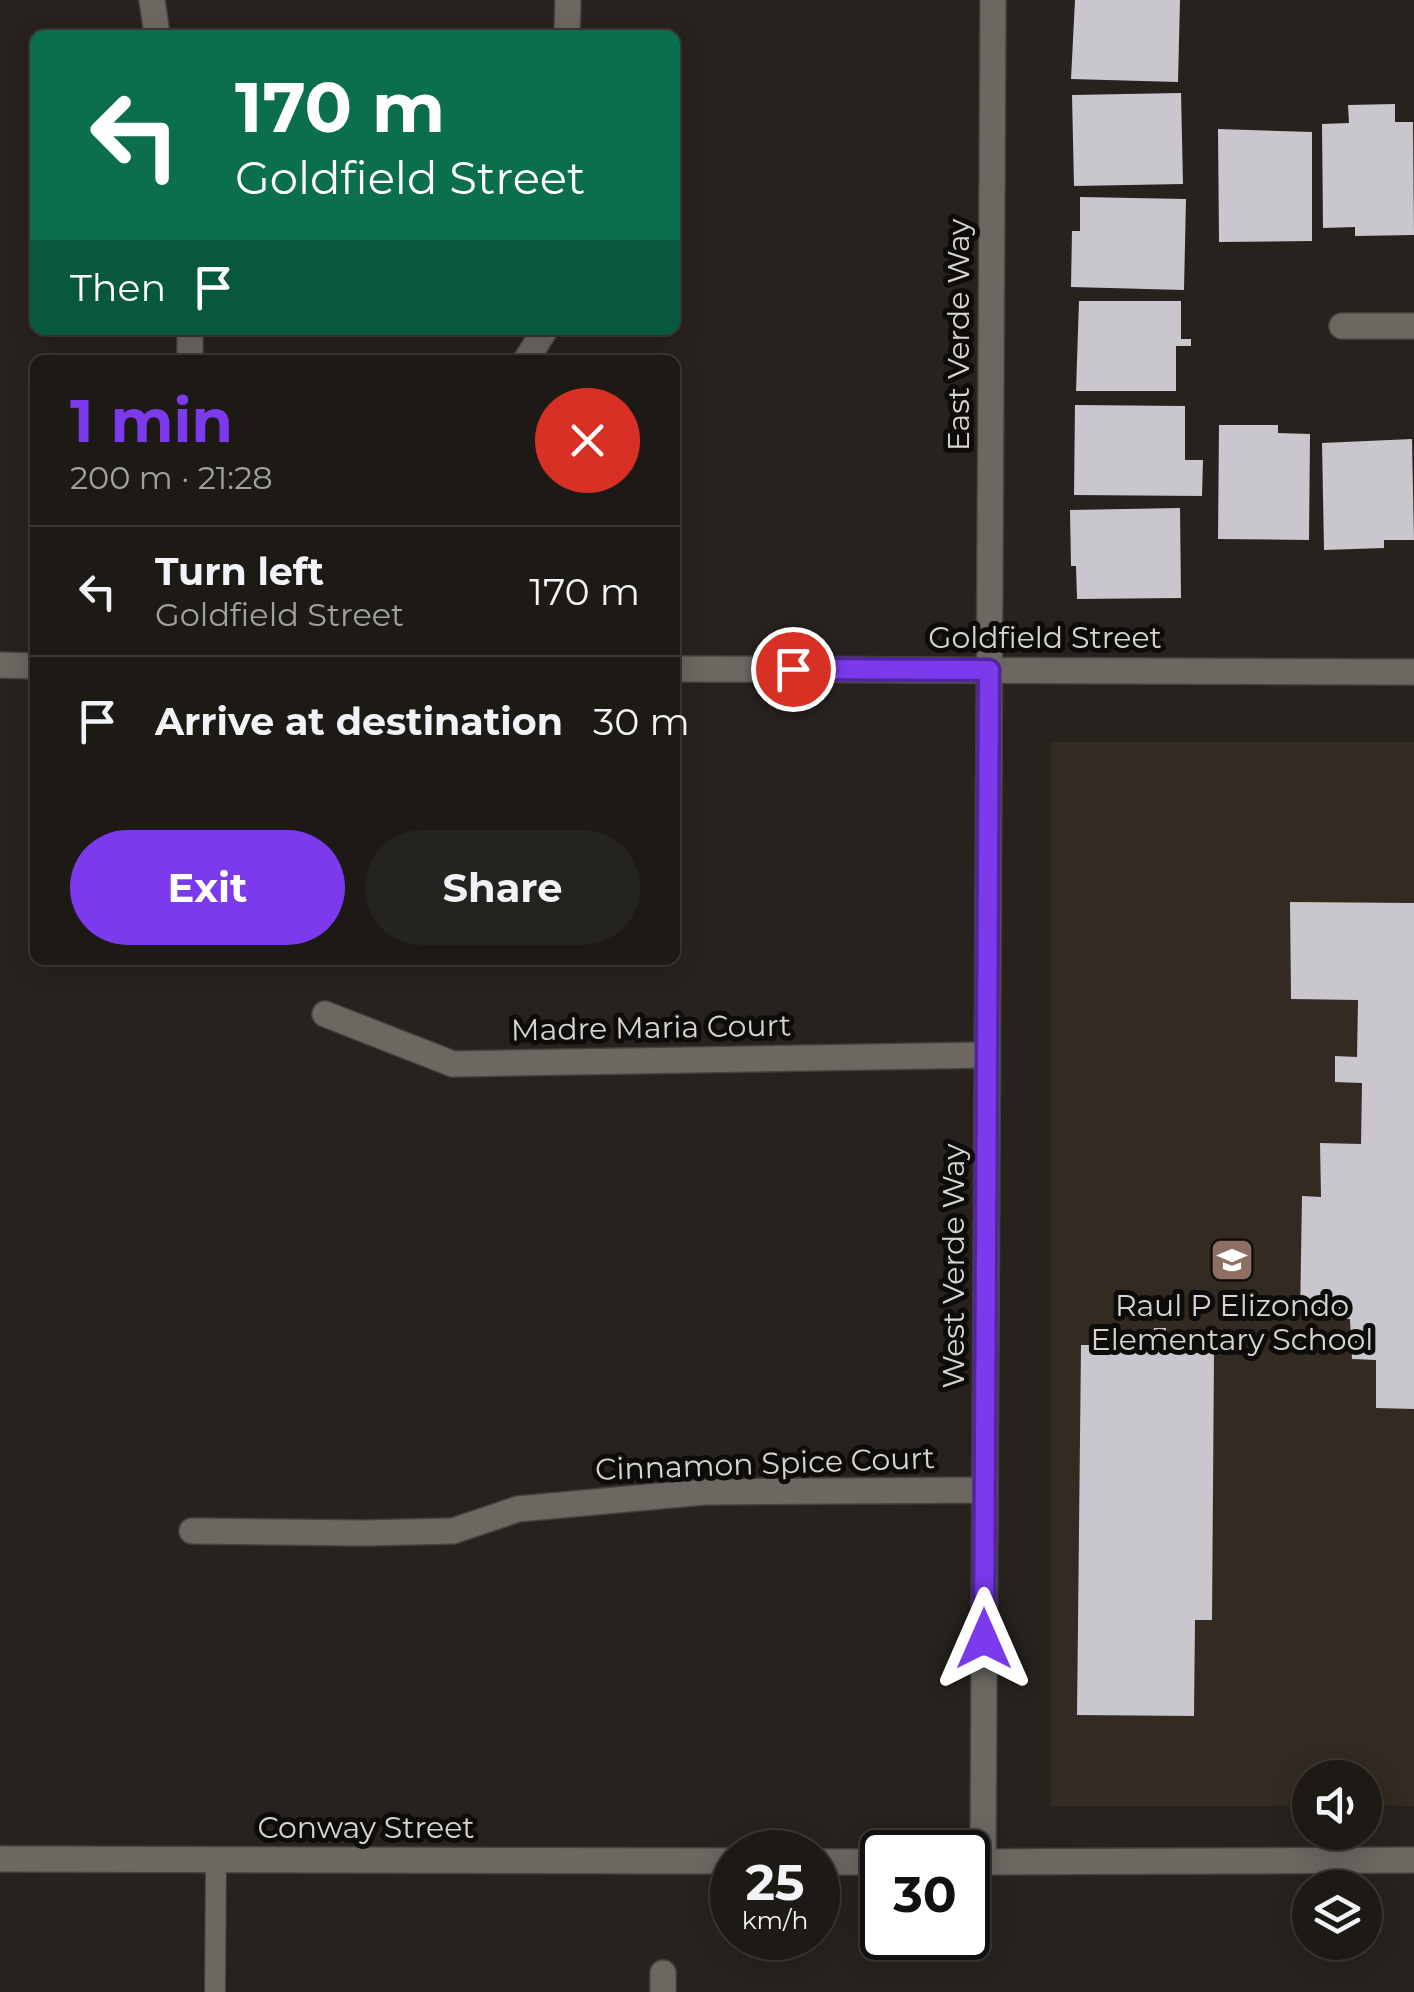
<!DOCTYPE html>
<meta charset="utf-8">
<style>
body{margin:0;font-family:Montserrat,sans-serif;background:#25231f;color:#f1f3f6;height:100vh;display:flex;flex-direction:column;font-size:38px;white-space:nowrap}
*{box-sizing:border-box;margin:0}
p{font-size:32px;color:#a0a1a1}
.icon{flex:none;width:55px;height:55px;fill:none;stroke:currentColor;stroke-width:2;stroke-linecap:round;stroke-linejoin:round}
.map{position:relative;flex:1;overflow:hidden}
.panel{position:absolute;left:30px;top:355px;width:650px;height:610px;display:flex;flex-direction:column;background:#1d1a16;border-radius:15px;box-shadow:0 5px 25px #0003,0 0 0 2px #3b3835}
.panel>*{flex:none}
.guide{position:absolute;left:30px;top:30px;width:650px;height:305px;border-radius:15px;box-shadow:0 5px 25px #0003,0 0 0 2px #3b3835;background:#0b6e4f;color:#fff;overflow:hidden}
.buttons{position:absolute;left:1292px;top:1760px;display:grid;gap:20px}
.buttons a{display:grid;place-items:center;width:90px;height:90px;border-radius:50%;background:#1d1a16;box-shadow:0 5px 25px #0003,0 0 0 2px #3b3835;font-size:50px}
.speed{position:absolute;left:710px;top:1830px;display:flex;gap:20px;font-size:50px;font-weight:700;text-align:center}
.speed>*{display:grid;place-content:center;width:130px;height:130px;border-radius:50%;background:#1d1a16;box-shadow:0 5px 25px #0003,0 0 0 2px #3b3835;line-height:1}
.speed small{font-size:25px;font-weight:400}
.speed .limit{border:5px solid #111;border-radius:15px;background:#fff;color:#111}
.pin{position:absolute;display:grid;place-items:center;width:85px;height:85px;color:#fff;margin:-42px;border:5px solid #fff;border-radius:50%;box-shadow:0 2px 10px #0007}
.me{position:absolute;width:110px;margin:-55px;rotate:0deg;stroke-linejoin:round;filter:drop-shadow(0 0 8px #0008)}
.turn{display:flex;align-items:center;gap:35px;height:210px;padding:0 40px;font-size:45px}
.turn .icon{width:130px;height:130px;stroke-width:2.5}
.turn b{display:block;font-size:70px;line-height:85px}
.then{display:flex;align-items:center;height:95px;padding:0 40px;background:#0003;gap:20px;font-size:38px}
.round{display:grid;place-items:center;flex:none;width:105px;height:105px;border-radius:52px;background:#25231f}
.headline{display:flex;align-items:center;justify-content:space-between;height:170px;padding:0 40px}
h1{font-size:60px;font-weight:700;line-height:75px;color:#7c3aed}
.action{display:flex;gap:20px;margin-top:auto;padding:20px 40px}
.action a{flex:1;height:115px;border-radius:60px;background:#7c3aed;color:#fff;font-size:40px;font-weight:700;line-height:115px;text-align:center}
.action a+a{background:#25231f;color:#f1f3f6}
ul{padding:0;list-style:none}
li{display:flex;align-items:center;gap:30px;height:130px;padding:0 40px;border-top:2px solid #3b3835}
li div{flex:1}
li b{display:block;font-size:38px}
li em{font-style:normal}
.map>svg:first-child{display:block}
</style>
<div class="map">
<svg width="1414" height="1992" viewBox="0 0 1414 1992">
<rect width="100%" height="100%" fill="#27221e"/>
<path fill="#332a21" d="M 1051,742 L 1414,742 L 1414,1806 L 1365,1806 L 1365,1778 L 1310,1778 L 1310,1806 L 1051,1806 Z"/>
<path fill="#c9c6cd" d="M 1075,0 L 1180,0 L 1178,82 L 1071,79 Z
M 1181,93 L 1183,184 L 1074,186 L 1072,95 Z
M 1395,104 L 1395,122 L 1413,122 L 1414,235 L 1355,236 L 1355,227 L 1323,228 L 1322,124 L 1349,123 L 1348,105 Z
M 1218,129 L 1312,132 L 1312,241 L 1219,242 Z
M 1080,197 L 1186,199 L 1184,290 L 1071,287 L 1072,231 L 1080,231 Z
M 1079,301 L 1181,301 L 1181,339 L 1191,339 L 1191,346 L 1176,346 L 1176,391 L 1076,391 Z
M 1075,405 L 1185,406 L 1185,460 L 1203,460 L 1202,496 L 1074,495 Z
M 1219,425 L 1278,425 L 1278,433 L 1310,434 L 1309,540 L 1218,539 Z
M 1412,439 L 1414,540 L 1384,540 L 1384,548 L 1324,550 L 1322,443 Z
M 1180,508 L 1181,598 L 1077,599 L 1076,566 L 1071,566 L 1070,510 Z
M 1290,902 L 1414,903 L 1414,1409 L 1376,1408 L 1376,1360 L 1352,1359 L 1350,1319 L 1300,1318 L 1302,1196 L 1321,1197 L 1320,1143 L 1361,1144 L 1362,1083 L 1335,1082 L 1335,1056 L 1357,1057 L 1358,1000 L 1291,999 Z
M 1154,1328 L 1166,1328 L 1165,1353 L 1214,1353 L 1212,1620 L 1195,1620 L 1194,1716 L 1077,1715 L 1081,1345 L 1154,1345 Z"/>
<g fill="none" stroke-linecap="round" stroke-linejoin="round">
<defs>
<path id="lane" d="M 215,1992 L 216,1860"/>
<path id="street" d="M 152,0 L 157,35
M 567,35 L 568,0
M 1342,326 L 1414,326
M 190,360 L 190,330
M 526,360 L 545,330
M 325,1014 L 453,1064 L 987,1055
M 192,1531 L 363,1533 L 453,1531 L 518,1509 L 704,1492 L 985,1490
M 0,1859 L 732,1861
M 818,1862 L 882,1862
M 968,1862 L 1414,1860
M 983,1862 L 993,0
M 663,1973 L 663,1992"/>
<path id="secondary" d="M 0,665 L 35,666
M 675,669 L 1414,672"/>
</defs>
<use href="#lane" stroke="#44403c" stroke-width="22"/>
<use href="#street" stroke="#44403c" stroke-width="28"/>
<use href="#secondary" stroke="#44403c" stroke-width="28"/>
<use href="#lane" stroke="#6c6761" stroke-width="20"/>
<use href="#street" stroke="#6c6761" stroke-width="25"/>
<use href="#secondary" stroke="#6c6761" stroke-width="25"/>
</g>
<g fill="none" stroke-linecap="round" stroke-linejoin="round">
<defs>
<path id="route" d="M 793,669 L 989,670 L 984,1639"/>
</defs>
<use href="#route" stroke="#51269a" stroke-width="25"/>
<use href="#route" stroke="#7c3aed" stroke-width="18"/>
</g>
<defs>
<symbol id="school-square" viewBox="-11 -11 22 22"><rect x="-9" y="-9" width="18" height="18" rx="4" fill="#8d6e63" stroke="#0e0c0a"/><path d="M0-5L7-2L0 1L-7-2ZM-4 1L0 2.5L4 1V4Q0 6-4 4Z" fill="#fff"/></symbol>
</defs>
<g fill-rule="evenodd">
<use href="#school-square" x="1207" y="1235" width="50" height="50"/>
</g>
<g text-anchor="middle" stroke-width="10" stroke-linejoin="round" paint-order="stroke">
<g font-size="30" fill="#d7d5d1" stroke="#0e0c0a">
<text transform="translate(959 335) rotate(-90)" y="10">East Verde Way</text>
<text x="1045" y="648">Goldfield Street</text>
<text transform="translate(651 1028) rotate(-1)" y="10">Madre Maria Court</text>
<text transform="translate(954 1266) rotate(-90)" y="10">West Verde Way</text>
<text transform="translate(765 1464) rotate(-2)" y="10">Cinnamon Spice Court</text>
<text x="366" y="1838">Conway Street</text>
</g>
<g font-size="30" fill="#d7d5d1" stroke="#0e0c0a">
<text x="1232" y="1316">Raul P Elizondo<tspan x="1232" dy="34">Elementary School</tspan></text>
</g>
</g>
</svg>
<div class="buttons">
<a><svg class="icon" aria-label="sound" viewBox="0 0 24 24"><path d="M4 9h4l5-4v14l-5-4H4zM17 9q2 3 0 6"/></svg></a>
<a><svg class="icon" aria-label="layers" viewBox="0 0 24 24"><path d="M12 4l9 5-9 5-9-5zM3 14l9 5 9-5"/></svg></a>
</div>
<div class="speed"><div>25<small>km/h</small></div><div class="limit">30</div></div>
<div class="pin" style="left:793px;top:669px;background:#d93025"><svg class="icon" aria-label="arrive" viewBox="0 0 24 24"><path d="M6 21V4h12l-3 4 3 4H6"/></svg></div>
<svg class="me" style="left:984px;top:1639px" viewBox="-20 -20 40 40"><path d="M0-17L14 15 0 8-14 15z" fill="#7c3aed" stroke="#fff" stroke-width="4"/></svg>
<div class="guide">
<div class="turn"><svg class="icon" aria-label="left" viewBox="0 0 24 24"><path d="M17 20v-9H6M10 6l-5 5 5 5"/></svg><div><b>170 m</b>Goldfield Street</div></div>
<div class="then">Then<svg class="icon" aria-label="arrive" viewBox="0 0 24 24"><path d="M6 21V4h12l-3 4 3 4H6"/></svg></div>
</div>
<section class="panel">
<div class="headline"><div><h1>1 min</h1><p>200 m · 21:28</p></div><a class="round" style="background:#d93025;color:#fff"><svg class="icon" aria-label="close" viewBox="0 0 24 24"><path d="M6 6l12 12M18 6L6 18"/></svg></a></div>
<ul>
<li><svg class="icon" aria-label="left" viewBox="0 0 24 24"><path d="M17 20v-9H6M10 6l-5 5 5 5"/></svg><div><b>Turn left</b><p>Goldfield Street</p></div><em>170 m</em></li>
<li><svg class="icon" aria-label="arrive" viewBox="0 0 24 24"><path d="M6 21V4h12l-3 4 3 4H6"/></svg><div><b>Arrive at destination</b></div><em>30 m</em></li>
</ul>
<div class="action"><a>Exit</a><a>Share</a></div>
</section>
</div>
